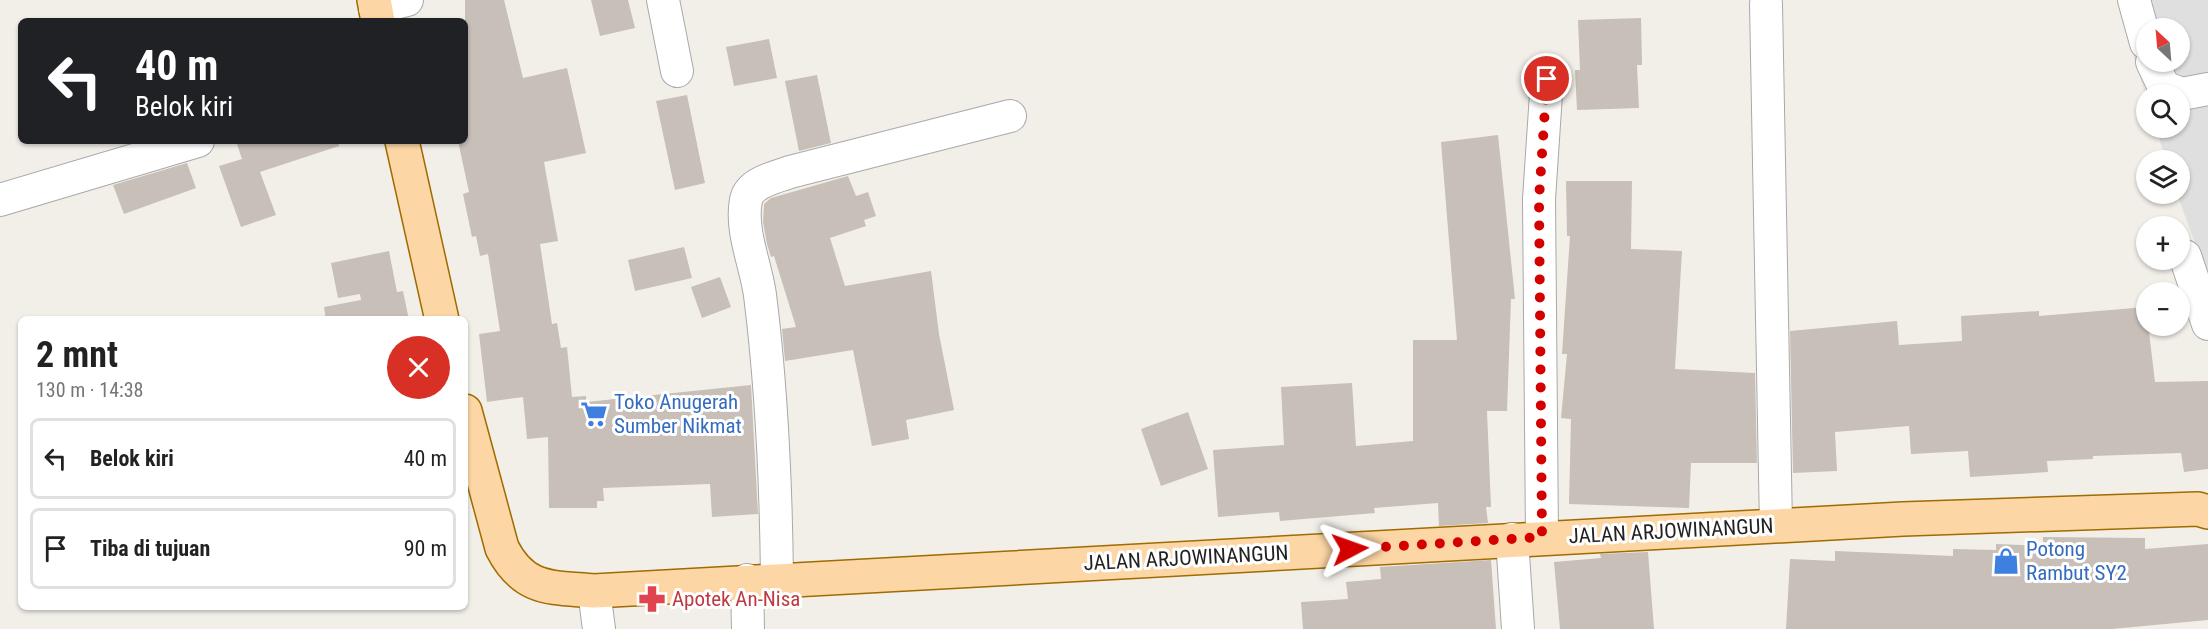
<!DOCTYPE html>
<html lang="id">
<meta charset="utf-8">
<style>
body{margin:0;font-family:"Roboto Condensed",sans-serif;background:#f6f6f6;color:#222;height:100vh;display:flex;flex-direction:column;font-size:22px;white-space:nowrap}
*{box-sizing:border-box;margin:0}
p{font-size:20px;color:#767676}
.icon{flex:none;width:33px;height:33px;fill:none;stroke:currentColor;stroke-width:2;stroke-linecap:round;stroke-linejoin:round}
.map{position:relative;flex:1;overflow:hidden}
.details{position:absolute;left:18px;top:316px;width:450px;height:294px;display:flex;flex-direction:column;background:#fff;border-radius:9px;box-shadow:0 2px 4px #0004}
.details>*{flex:none}
.top-card{position:absolute;left:18px;top:18px;width:450px;height:126px;border-radius:9px;box-shadow:0 2px 4px #0004;background:#202124;color:#fff;overflow:hidden}
.needle{width:39px;rotate:334deg}
.buttons{position:absolute;left:2136px;top:18px;display:grid;gap:12px}
.buttons a{display:grid;place-items:center;width:54px;height:54px;border-radius:50%;background:#fff;box-shadow:0 2px 4px #0004;font-size:30px}
.pin{position:absolute;display:grid;place-items:center;width:51px;height:51px;color:#fff;margin:-26px;border:3px solid #fff;border-radius:50%;box-shadow:0 2px 6px #0007}
.me{position:absolute;width:66px;margin:-33px;rotate:86deg;stroke-linejoin:round;filter:drop-shadow(0 0 4px #0008)}
.turn{display:flex;align-items:center;gap:21px;height:126px;padding:0 18px;font-size:27px}
.turn .icon{width:78px;height:78px;stroke-width:2.5}
.turn b{display:block;font-size:42px;line-height:51px}
.round{display:grid;place-items:center;flex:none;width:63px;height:63px;border-radius:32px;background:#f6f6f6}
.summary{display:flex;align-items:center;justify-content:space-between;height:102px;padding:0 18px}
h1{font-size:36px;font-weight:700;line-height:45px}
ul{padding:0;list-style:none}
li{display:flex;align-items:center;gap:18px;height:81px;margin:0 12px 9px;padding:0 6px;border:3px solid #e0e0e0;border-radius:9px}
li div{flex:1}
li b{display:block;font-size:22px}
li em{font-style:normal}
.map>svg:first-child{display:block}
</style>
<div class="map">
<svg width="2208" height="629" viewBox="0 0 2208 629">
<rect width="100%" height="100%" fill="#f2efe9"/>
<path fill="#e0dfdf" fill-rule="evenodd" d="M 2117,0 L 2208,0 L 2208,278 L 2177,194 L 2180,194 L 2180,160 L 2166,160 L 2156,128 L 2180,128 L 2180,94 L 2146,94 L 2146,97 ZM 2146,28 L 2180,28 L 2180,62 L 2146,62 Z"/>
<path fill="#c7bfb8" d="M 465,0 L 504,0 L 523,78 L 567,68 L 586,153 L 544,162 L 558,241 L 540,244 L 552,324 L 557,323 L 561,348 L 567,347 L 572,397 L 586,396 L 586,402 L 751,385 L 758,514 L 712,517 L 710,484 L 603,488 L 604,501 L 597,501 L 597,508 L 549,508 L 548,437 L 527,439 L 523,397 L 487,402 L 479,334 L 500,331 L 488,254 L 480,256 L 476,236 L 472,237 L 463,194 L 469,192 L 458,141 L 465,141 Z
M 591,0 L 628,0 L 635,28 L 600,36 Z
M 1641,18 L 1642,65 L 1637,65 L 1639,108 L 1577,110 L 1575,70 L 1580,70 L 1578,20 Z
M 769,39 L 777,78 L 734,86 L 726,47 Z
M 817,75 L 831,143 L 799,151 L 785,81 Z
M 687,95 L 705,183 L 675,190 L 656,101 Z
M 1498,135 L 1515,299 L 1511,299 L 1507,411 L 1487,411 L 1491,507 L 1486,507 L 1488,523 L 1439,526 L 1438,503 L 1374,508 L 1375,513 L 1280,521 L 1279,512 L 1218,517 L 1213,450 L 1284,445 L 1281,387 L 1352,383 L 1356,446 L 1413,441 L 1413,340 L 1457,340 L 1441,142 Z
M 236,141 L 338,141 L 339,146 L 260,172 L 276,215 L 241,227 L 219,166 L 242,159 Z
M 187,163 L 196,188 L 124,214 L 113,185 Z
M 848,176 L 856,196 L 868,192 L 876,216 L 864,220 L 866,226 L 830,238 L 845,286 L 931,271 L 939,334 L 954,410 L 906,420 L 909,439 L 872,446 L 853,350 L 785,361 L 782,329 L 796,327 L 774,256 L 771,257 L 767,244 L 763,222 L 764,204 L 771,198 Z
M 1566,181 L 1632,181 L 1631,249 L 1682,251 L 1675,369 L 1755,373 L 1757,463 L 1691,463 L 1689,508 L 1569,504 L 1571,419 L 1561,418 L 1567,354 L 1562,354 L 1570,236 L 1567,236 Z
M 684,247 L 692,278 L 635,291 L 628,260 Z
M 389,251 L 397,292 L 403,291 L 409,320 L 326,320 L 324,307 L 361,300 L 360,294 L 338,298 L 331,263 Z
M 720,277 L 731,307 L 702,318 L 691,287 Z
M 2146,307 L 2155,382 L 2208,381 L 2208,469 L 2184,472 L 2181,453 L 2093,456 L 2093,459 L 2047,461 L 2048,472 L 1970,477 L 1968,451 L 1911,454 L 1909,426 L 1835,432 L 1837,471 L 1793,473 L 1790,331 L 1897,321 L 1899,345 L 1962,341 L 1961,316 L 2039,311 L 2039,316 Z
M 1188,412 L 1208,469 L 1161,486 L 1141,429 Z
M 2043,537 L 2145,538 L 2145,549 L 2208,544 L 2208,620 L 2112,629 L 1786,629 L 1790,559 L 1835,561 L 1835,551 L 1953,556 L 1953,549 L 1996,550 L 1996,544 L 2043,546 Z
M 1648,552 L 1654,629 L 1560,629 L 1554,562 L 1601,558 L 1600,554 Z
M 1491,560 L 1496,629 L 1303,629 L 1301,602 L 1348,599 L 1346,582 L 1381,579 L 1380,567 Z"/>
<g fill="none" stroke-linecap="round" stroke-linejoin="round">
<defs>
<path id="minor" d="M 663,0 L 677,71
M 2134,0 L 2146,43
M 1766,4 L 1776,526
M 375,8 L 407,0
M 2152,62 L 2164,87 L 2182,94 L 2208,89
M 0,200 L 198,141
M 2185,256 L 2208,324
M 1542,537 L 1539,199 L 1547,79
M 1512,539 L 1518,629
M 777,579 C 776,484 772,390 760,295 C 756,265 740,231 746,200 C 750,182 774,178 790,172 L 1010,116
M 747,580 L 748,629
M 594,591 L 599,629"/>
<path id="major" d="M 374,0 L 378,21
M 402,141 L 442,320
M 465,411 L 502,548 C 524,591 550,587 594,591 L 1903,519 L 2198,509 L 2208,512"/>
</defs>
<use href="#minor" stroke="#a9a9a9" stroke-width="34"/>
<use href="#major" stroke="#a06b00" stroke-width="36"/>
<use href="#minor" stroke="#fff" stroke-width="32"/>
<use href="#major" stroke="#fcd6a4" stroke-width="33"/>
</g>
<g fill="none" stroke-linecap="round" stroke-linejoin="round">
<path stroke="#d40000" stroke-width="10" stroke-dasharray="0 18" d="M 1350,549 L 1542,537 L 1539,199 L 1547,79"/>
</g>
<defs>
<symbol id="supermarket-bare" viewBox="-9 -9 18 18"><path d="M-6-5.5h2.5l.6 2H6L4.5 2H-2.5L-4.4-4H-6ZM-1.5 3.2a1.3 1.3 0 1 0 .1 0ZM3 3.2a1.3 1.3 0 1 0 .1 0Z" fill="#3f7fe0" stroke="#fff" stroke-width="2.5" paint-order="stroke"/></symbol>
<symbol id="shop-bare" viewBox="-9 -9 18 18"><path d="M-5-2.5h2.3a2.7 3.5 0 0 1 5.4 0H5L5.5 6h-11ZM-1.5-2.5h3a1.5 2.3 0 0 0-3 0Z" fill="#3f7fe0" stroke="#fff" stroke-width="2.5" paint-order="stroke"/></symbol>
<symbol id="pharmacy-bare" viewBox="-9 -9 18 18"><path d="M-2-6h4v4h4v4h-4v4h-4v-4h-4v-4h4Z" fill="#e0444e" stroke="#fff" stroke-width="2.5" paint-order="stroke"/></symbol>
</defs>
<g fill-rule="evenodd">
<use href="#supermarket-bare" x="575" y="395" width="38" height="38"/>
<use href="#shop-bare" x="1987" y="542" width="38" height="38"/>
<use href="#pharmacy-bare" x="633" y="580" width="38" height="38"/>
</g>
<g text-anchor="middle" stroke-width="6" stroke-linejoin="round" paint-order="stroke">
<g font-size="21" fill="#366cbe" stroke="#fff" text-anchor="start">
<text x="614" y="409">Toko Anugerah<tspan x="614" dy="24">Sumber Nikmat</tspan></text>
<text x="2026" y="556">Potong<tspan x="2026" dy="24">Rambut SY2</tspan></text>
</g>
<g font-size="21" fill="#222" stroke="#fff">
<text transform="translate(1671 531) rotate(-3)" y="7">JALAN ARJOWINANGUN</text>
<text transform="translate(1186 558) rotate(-3)" y="7">JALAN ARJOWINANGUN</text>
</g>
<g font-size="21" fill="#be3a42" stroke="#fff" text-anchor="start">
<text x="672" y="606">Apotek An-Nisa</text>
</g>
</g>
</svg>
<div class="buttons">
<a><svg class="needle" viewBox="-14 -14 28 28"><path d="M0-13l5 13h-10z" fill="#e53935"/><path d="M0 13l5-13h-10z" fill="#767676"/></svg></a>
<a><svg class="icon" aria-label="search" viewBox="0 0 24 24"><circle cx="10" cy="10" r="6"/><path d="M15 15l6 6"/></svg></a>
<a><svg class="icon" aria-label="layers" viewBox="0 0 24 24"><path d="M12 4l9 5-9 5-9-5zM3 14l9 5 9-5"/></svg></a>
<a>+</a>
<a>−</a>
</div>
<div class="pin" style="left:1547px;top:79px;background:#d93025"><svg class="icon" aria-label="arrive" viewBox="0 0 24 24"><path d="M6 21V4h12l-3 4 3 4H6"/></svg></div>
<svg class="me" style="left:1350px;top:549px" viewBox="-20 -20 40 40"><path d="M0-17L14 15 0 8-14 15z" fill="#d40000" stroke="#fff" stroke-width="4"/></svg>
<div class="top-card">
<div class="turn"><svg class="icon" aria-label="left" viewBox="0 0 24 24"><path d="M17 20v-9H6M10 6l-5 5 5 5"/></svg><div><b>40 m</b>Belok kiri</div></div>
</div>
<section class="details">
<div class="summary"><div><h1>2 mnt</h1><p>130 m · 14:38</p></div><a class="round" style="background:#d93025;color:#fff"><svg class="icon" aria-label="close" viewBox="0 0 24 24"><path d="M6 6l12 12M18 6L6 18"/></svg></a></div>
<ul>
<li><svg class="icon" aria-label="left" viewBox="0 0 24 24"><path d="M17 20v-9H6M10 6l-5 5 5 5"/></svg><div><b>Belok kiri</b></div><em>40 m</em></li>
<li><svg class="icon" aria-label="arrive" viewBox="0 0 24 24"><path d="M6 21V4h12l-3 4 3 4H6"/></svg><div><b>Tiba di tujuan</b></div><em>90 m</em></li>
</ul>
</section>
</div>
